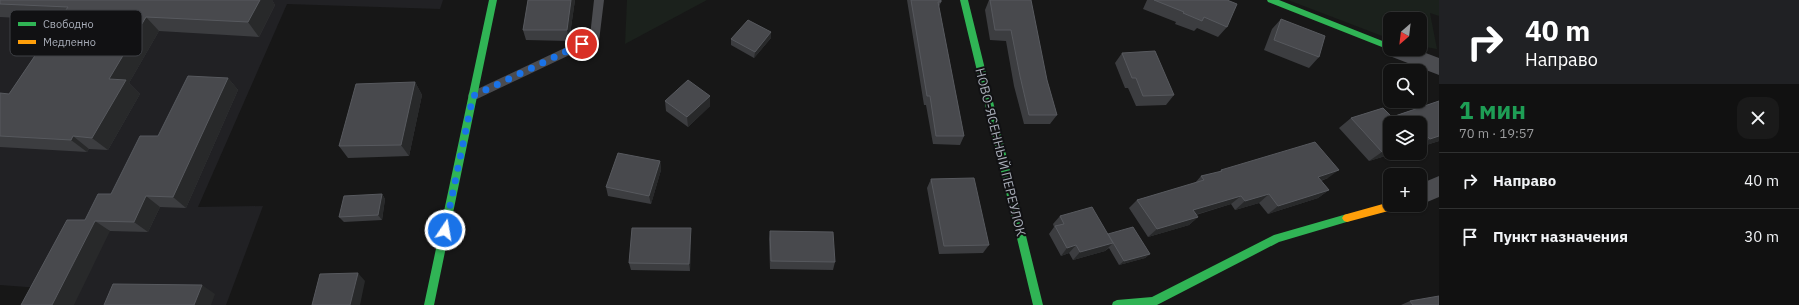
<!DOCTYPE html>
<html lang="ru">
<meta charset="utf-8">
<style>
body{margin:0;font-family:"IBM Plex Sans",sans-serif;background:#1a1a1a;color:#f1f3f6;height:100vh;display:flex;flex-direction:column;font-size:15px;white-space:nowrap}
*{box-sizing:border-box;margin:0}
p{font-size:13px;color:#9c9d9f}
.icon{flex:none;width:22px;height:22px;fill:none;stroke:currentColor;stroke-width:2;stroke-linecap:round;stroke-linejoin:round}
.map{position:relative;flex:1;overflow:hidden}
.sheet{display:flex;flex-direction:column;background:#111;width:360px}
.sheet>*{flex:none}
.hud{background:#202124;color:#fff;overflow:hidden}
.needle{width:26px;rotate:208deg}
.tools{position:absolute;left:1383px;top:12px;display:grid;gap:8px}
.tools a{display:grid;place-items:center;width:44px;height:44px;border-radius:8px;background:#111;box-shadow:0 1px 3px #0004,0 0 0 1px #303131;font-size:20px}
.pin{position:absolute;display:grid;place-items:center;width:34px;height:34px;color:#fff;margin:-17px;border:2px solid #fff;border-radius:50%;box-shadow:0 1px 4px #0007}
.me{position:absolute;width:44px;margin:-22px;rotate:12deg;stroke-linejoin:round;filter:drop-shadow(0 0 3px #0008)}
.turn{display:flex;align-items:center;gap:14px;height:84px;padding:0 20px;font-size:18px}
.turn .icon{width:52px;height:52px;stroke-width:2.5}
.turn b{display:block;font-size:28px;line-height:34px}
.round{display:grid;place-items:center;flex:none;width:42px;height:42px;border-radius:12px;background:#1a1a1a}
.overview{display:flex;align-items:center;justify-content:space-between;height:68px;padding:0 20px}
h1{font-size:24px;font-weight:800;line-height:30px;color:#1e9e55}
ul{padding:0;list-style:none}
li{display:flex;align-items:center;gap:12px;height:56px;padding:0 20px;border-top:1px solid #303131}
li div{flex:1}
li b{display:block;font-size:15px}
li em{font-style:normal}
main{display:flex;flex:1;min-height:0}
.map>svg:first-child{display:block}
</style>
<main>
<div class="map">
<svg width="1439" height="305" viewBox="0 0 1439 305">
<rect width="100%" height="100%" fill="#171717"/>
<path fill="#212124" d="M 0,0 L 443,0 L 440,9 L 287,4 L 198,207 L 263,206 L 226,305 L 31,305 L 40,288 L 0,285 Z"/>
<path fill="#1b211c" d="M 627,0 L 707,0 L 625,44 Z
M 1288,0 L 1439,0 L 1439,16 L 1430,13 L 1437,49 L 1420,46 L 1420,19 L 1390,19 L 1390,39 Z"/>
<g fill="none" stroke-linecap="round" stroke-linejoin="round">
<path fill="#4b4c50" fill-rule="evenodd" d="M 594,0 L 604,0 L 599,41 L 477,99 L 469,99 L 468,96 L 469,93 L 590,36 Z"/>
<path fill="#4b4c50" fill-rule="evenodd" d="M 1390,42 L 1390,49 L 1415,49 L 1439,58 L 1439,75 L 1387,55 L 1384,49 L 1387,43 Z
M 1439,176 L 1439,197 L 1420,205 L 1420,184 Z"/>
<path fill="#30b455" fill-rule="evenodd" d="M 489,0 L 497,0 L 434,305 L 424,305 Z
M 960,0 L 968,0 L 1043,305 L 1033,305 Z
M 1267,0 L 1279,0 L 1390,44 L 1390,49 L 1393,49 L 1387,49 L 1268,2 Z
M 1347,214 L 1350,215 L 1352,218 L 1350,221 L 1279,242 L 1157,305 L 1112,305 L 1113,302 L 1117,300 L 1152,297 L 1274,235 Z"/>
<path fill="#ff9f0a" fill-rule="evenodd" d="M 1390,202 L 1390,205 L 1401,205 L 1399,208 L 1396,209 L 1347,222 L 1344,221 L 1342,218 L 1344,215 L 1347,214 Z"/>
</g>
<path fill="#3c3d40" d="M 0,0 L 272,0 L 275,5 L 259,37 L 159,31 L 129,83 L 140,94 L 108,150 L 89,149 L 87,152 L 0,147 L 0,93 L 9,94 L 59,20 L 0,17 Z
M 528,0 L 575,0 L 569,41 L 526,40 L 523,30 Z
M 907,0 L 941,0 L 941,2 L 939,7 L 964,136 L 960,145 L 933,144 L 926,105 L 924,105 Z
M 989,0 L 1031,0 L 1047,80 L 1057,115 L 1050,124 L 1024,124 L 1014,86 L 1006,41 L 990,40 L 985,10 Z
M 1147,0 L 1227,0 L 1227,27 L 1218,37 L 1197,28 L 1194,31 L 1175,24 L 1176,22 L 1143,9 Z
M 1281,19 L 1319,57 L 1309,68 L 1264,50 L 1272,29 Z
M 771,38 L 754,58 L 731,45 L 731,39 Z
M 1122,53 L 1174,95 L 1166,105 L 1136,106 L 1128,88 L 1125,88 L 1115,63 Z
M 228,78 L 238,90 L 186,208 L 160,207 L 148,232 L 110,231 L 85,220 Z
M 415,82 L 422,95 L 409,156 L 348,158 L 339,146 Z
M 710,96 L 710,106 L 688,127 L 666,111 L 665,101 Z
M 1439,101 L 1439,141 L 1420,147 L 1420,123 L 1390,123 L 1390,153 L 1395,153 L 1369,161 L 1339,128 L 1351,118 L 1383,108 L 1392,117 Z
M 660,161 L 661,170 L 651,204 L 608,196 L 606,187 Z
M 1221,170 L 1328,178 L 1321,181 L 1329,190 L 1318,198 L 1268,214 L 1259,203 L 1235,210 L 1231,204 L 1196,215 L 1198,217 L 1189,225 L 1148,237 L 1129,208 L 1137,200 L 1195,183 L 1201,176 L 1219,172 Z
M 931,179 L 989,245 L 983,253 L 939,254 L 927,188 Z
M 382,194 L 385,199 L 382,220 L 344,222 L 339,217 Z
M 1060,216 L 1108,234 L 1150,254 L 1145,258 L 1119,265 L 1109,248 L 1105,251 L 1073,260 L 1069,253 L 1061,256 L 1049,234 L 1054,227 L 1053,224 Z
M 770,231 L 835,262 L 833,270 L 770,269 L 769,239 Z
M 691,237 L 690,271 L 631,270 L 629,263 Z
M 1410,301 L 1439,305 L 1401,305 Z"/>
<path fill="#28292a" d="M 260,0 L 272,0 L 275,5 L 259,37 L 248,22 Z
M 571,0 L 575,0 L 569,41 L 567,30 Z
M 146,17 L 159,31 L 129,83 L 140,94 L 108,150 L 92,138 L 109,79 Z
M 771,32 L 771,38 L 754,58 L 755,52 Z
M 228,78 L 238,90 L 186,208 L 173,197 Z
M 415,82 L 422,95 L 409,156 L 401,145 Z
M 710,96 L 710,106 L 688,127 L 687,117 Z
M 73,136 L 89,149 L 87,152 L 71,140 Z
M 1439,136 L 1439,141 L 1420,147 L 1420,146 L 1430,139 Z
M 1428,137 L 1420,143 L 1420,140 Z
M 1390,150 L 1390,153 L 1395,153 L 1369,161 L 1382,152 Z
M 660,161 L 661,170 L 651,204 L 649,196 Z
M 1339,170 L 1328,178 L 1307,185 L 1318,177 Z
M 1329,190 L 1318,198 L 1268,214 L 1278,206 Z
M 382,194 L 385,199 L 382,220 L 378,215 Z
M 1269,194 L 1259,203 L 1235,210 L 1245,201 Z
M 146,196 L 160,207 L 148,232 L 134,222 Z
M 1241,196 L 1231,204 L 1184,218 L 1193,210 Z
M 1198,217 L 1189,225 L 1148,237 L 1157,229 Z
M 95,221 L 110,231 L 74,305 L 52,305 Z
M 691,228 L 691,237 L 690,271 L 689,264 Z
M 1113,243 L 1105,251 L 1073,260 L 1080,252 Z
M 1076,245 L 1069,253 L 1061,256 L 1067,248 Z
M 1150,254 L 1145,258 L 1119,265 L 1124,261 Z
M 358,273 L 365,281 L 360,305 L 350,305 Z
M 202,285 L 215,294 L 211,305 L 194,305 Z"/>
<path fill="#48494d" stroke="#57595e" d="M 0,0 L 260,0 L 248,22 L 146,17 L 109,79 L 126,80 L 92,138 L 73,136 L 71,140 L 0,136 L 0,93 L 9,94 L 68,7 L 0,4 Z
M 528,0 L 571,0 L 567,30 L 523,30 Z
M 911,0 L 941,0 L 941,2 L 938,2 L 964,136 L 936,136 L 930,96 L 927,96 Z
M 990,0 L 1031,0 L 1047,80 L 1057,115 L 1029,115 L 1020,76 L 1011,30 L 995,30 Z
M 1154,0 L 1227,0 L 1237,4 L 1227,27 L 1204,17 L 1202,21 L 1183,13 L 1184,12 Z
M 1281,19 L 1325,36 L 1319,57 L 1274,40 Z
M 748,20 L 771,32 L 755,52 L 731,39 Z
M 1155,51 L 1174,95 L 1143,96 L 1136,78 L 1132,78 L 1122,53 Z
M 188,76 L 228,78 L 173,197 L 146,196 L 134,222 L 95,221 L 52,305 L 21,305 L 67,220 L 85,220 L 98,194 L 111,194 L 140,136 L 158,136 Z
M 688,80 L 710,96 L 687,117 L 665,101 Z
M 415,82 L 401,145 L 339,146 L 356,84 Z
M 1439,101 L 1439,136 L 1430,139 L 1428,137 L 1420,140 L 1420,123 L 1390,123 L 1390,150 L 1382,152 L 1351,118 L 1383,108 L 1392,117 Z
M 1315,142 L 1339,170 L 1318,177 L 1329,190 L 1278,206 L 1269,194 L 1245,201 L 1241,196 L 1193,210 L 1198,217 L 1157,229 L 1137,200 L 1204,180 L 1201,176 L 1222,171 L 1221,170 Z
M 618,153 L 660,161 L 649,196 L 606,187 Z
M 974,178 L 989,245 L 944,246 L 931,179 Z
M 382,194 L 378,215 L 339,217 L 344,196 Z
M 1092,207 L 1113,243 L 1080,252 L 1076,245 L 1067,248 L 1055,226 L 1064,224 L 1060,216 Z
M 1133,227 L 1150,254 L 1124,261 L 1108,234 Z
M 632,228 L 691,228 L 689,264 L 629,263 Z
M 770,231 L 833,232 L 835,262 L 771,261 Z
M 358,273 L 350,305 L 312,305 L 320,274 Z
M 113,284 L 202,285 L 194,305 L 104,305 Z
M 1439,296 L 1439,305 L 1413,305 L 1410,301 Z"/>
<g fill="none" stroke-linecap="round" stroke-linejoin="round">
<path stroke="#1a73e8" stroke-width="7" stroke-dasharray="0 12.6" d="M 445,230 L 473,96 L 582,44"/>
</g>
<g text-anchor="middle" stroke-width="4" stroke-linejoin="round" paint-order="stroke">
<g font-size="13" fill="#a8adb8" stroke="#111113">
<text transform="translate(1001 152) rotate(76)" y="5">НОВО-ЯСЕННЫЙ ПЕРЕУЛОК</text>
</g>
</g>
<rect x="10" y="10" width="132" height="46" rx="6" fill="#111113" stroke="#3e4045" stroke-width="1"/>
<rect x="18" y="22" width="18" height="4" fill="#30b455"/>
<rect x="18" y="40" width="18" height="4" fill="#ff9f0a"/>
<g font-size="11" fill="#a8adb8">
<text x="43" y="28">Свободно</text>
<text x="43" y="46">Медленно</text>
</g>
</svg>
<div class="tools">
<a><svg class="needle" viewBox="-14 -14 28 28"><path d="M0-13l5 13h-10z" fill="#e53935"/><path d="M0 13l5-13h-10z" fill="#9c9d9f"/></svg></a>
<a><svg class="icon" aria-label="search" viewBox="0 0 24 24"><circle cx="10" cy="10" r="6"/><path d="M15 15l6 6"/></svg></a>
<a><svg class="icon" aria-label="layers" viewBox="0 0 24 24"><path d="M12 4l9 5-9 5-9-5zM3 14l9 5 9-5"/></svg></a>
<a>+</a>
</div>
<div class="pin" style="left:582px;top:44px;background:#d93025"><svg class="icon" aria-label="arrive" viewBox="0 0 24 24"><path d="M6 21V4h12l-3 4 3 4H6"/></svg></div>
<svg class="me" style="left:445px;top:230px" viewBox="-20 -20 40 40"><circle r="17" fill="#1a73e8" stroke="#fff" stroke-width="3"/><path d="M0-11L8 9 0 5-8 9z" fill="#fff"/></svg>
</div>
<section class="sheet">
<div class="hud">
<div class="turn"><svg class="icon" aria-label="right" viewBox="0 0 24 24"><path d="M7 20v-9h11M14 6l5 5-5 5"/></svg><div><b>40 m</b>Направо</div></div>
</div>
<div class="overview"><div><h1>1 мин</h1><p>70 m · 19:57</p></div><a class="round"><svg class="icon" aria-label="close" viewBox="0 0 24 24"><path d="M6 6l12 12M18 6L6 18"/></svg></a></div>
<ul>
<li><svg class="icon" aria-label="right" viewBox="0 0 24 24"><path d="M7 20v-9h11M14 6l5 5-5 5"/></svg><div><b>Направо</b></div><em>40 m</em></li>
<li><svg class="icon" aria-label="arrive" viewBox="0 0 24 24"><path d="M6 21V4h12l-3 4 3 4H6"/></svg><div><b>Пункт назначения</b></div><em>30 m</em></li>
</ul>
</section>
</main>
